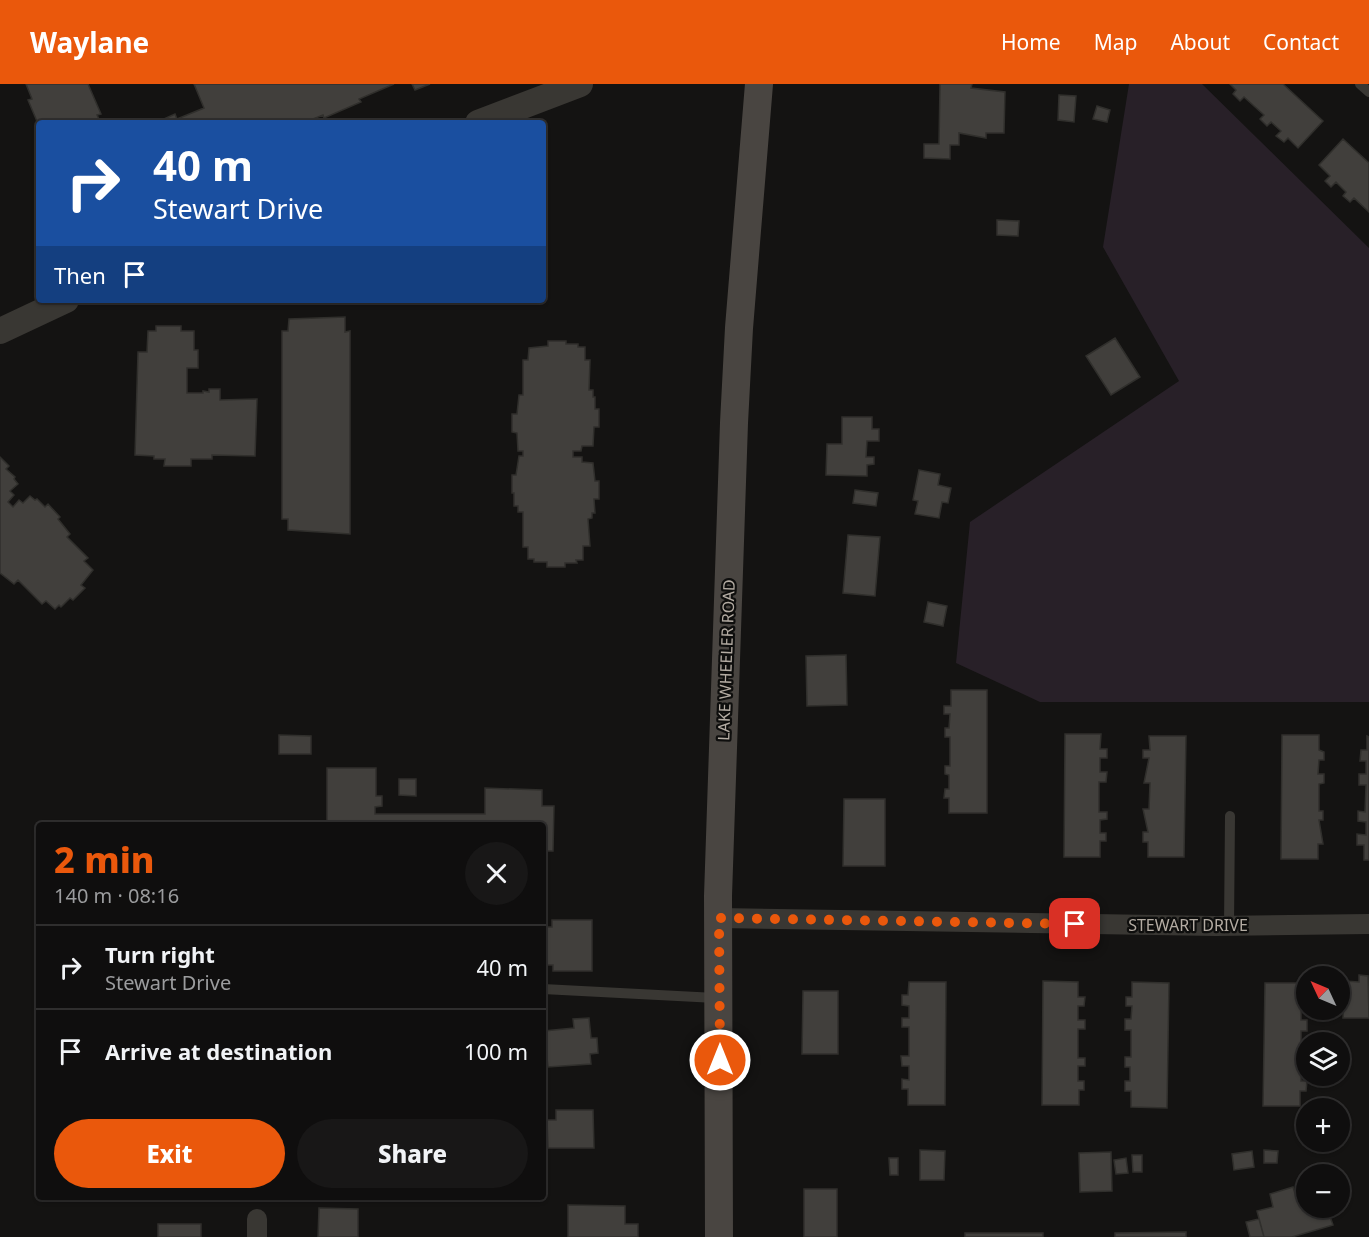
<!DOCTYPE html>
<meta charset="utf-8">
<style>
body{margin:0;font-family:"Noto Sans",sans-serif;background:#181717;color:#f1f3f6;height:100vh;display:flex;flex-direction:column;font-size:22px;white-space:nowrap}
*{box-sizing:border-box;margin:0}
p{font-size:20px;color:#9b9c9e}
.icon{flex:none;width:33px;height:33px;fill:none;stroke:currentColor;stroke-width:2;stroke-linecap:round;stroke-linejoin:round}
.map{position:relative;flex:1;overflow:hidden}
.side{position:absolute;left:36px;top:738px;width:510px;height:378px;display:flex;flex-direction:column;background:#0f0e0e;border-radius:6px;box-shadow:0 2px 4px #0004,0 0 0 2px #2f2e2e}
.side>*{flex:none}
.guide{position:absolute;left:36px;top:36px;width:510px;height:183px;border-radius:6px;box-shadow:0 2px 4px #0004,0 0 0 2px #2f2e2e;background:#1a4fa0;color:#fff;overflow:hidden}
.needle{width:39px;rotate:314deg}
.buttons{position:absolute;left:1296px;top:882px;display:grid;gap:12px}
.buttons a{display:grid;place-items:center;width:54px;height:54px;border-radius:50%;background:#0f0e0e;box-shadow:0 2px 4px #0004,0 0 0 2px #2f2e2e;font-size:30px}
.pin{position:absolute;display:grid;place-items:center;width:51px;height:51px;color:#fff;margin:-26px;border-radius:12px;box-shadow:0 3px 9px #0006}
.me{position:absolute;width:66px;margin:-33px;rotate:0deg;stroke-linejoin:round;filter:drop-shadow(0 0 4px #0008)}
.turn{display:flex;align-items:center;gap:21px;height:126px;padding:0 18px;font-size:27px}
.turn .icon{width:78px;height:78px;stroke-width:2.5}
.turn b{display:block;font-size:42px;line-height:51px}
.then{display:flex;align-items:center;height:57px;padding:0 18px;background:#0003;gap:12px;font-size:22px}
.round{display:grid;place-items:center;flex:none;width:63px;height:63px;border-radius:32px;background:#181717}
.overview{display:flex;align-items:center;justify-content:space-between;height:102px;padding:0 18px}
h1{font-size:36px;font-weight:800;line-height:45px;color:#ea580c}
.primary-button{display:flex;gap:12px;margin-top:auto;padding:12px 18px}
.primary-button a{flex:1;height:69px;border-radius:36px;background:#ea580c;color:#fff;font-size:24px;font-weight:800;line-height:69px;text-align:center}
.primary-button a+a{background:#181717;color:#f1f3f6}
ul{padding:0;list-style:none}
li{display:flex;align-items:center;gap:18px;height:84px;padding:0 18px;border-top:2px solid #2f2e2e}
li div{flex:1}
li b{display:block;font-size:22px}
li em{font-style:normal}
header{display:flex;align-items:center;gap:36px;box-sizing:border-box;height:84px;padding:0 30px;background:#ea580c;color:#fff}
header strong{font-size:28px}
nav{display:flex;gap:33px;margin-inline-start:auto;font-size:21px}
.map>svg:first-child{display:block}
</style>
<header>
<strong>Waylane</strong>
<nav><a>Home</a><a>Map</a><a>About</a><a>Contact</a></nav>
</header>
<div class="map">
<svg width="1369" height="1153" viewBox="0 0 1369 1153">
<rect width="100%" height="100%" fill="#141312"/>
<path fill="#282028" d="M 1129,0 L 1202,0 L 1369,164 L 1369,618 L 1040,618 L 956,579 L 970,438 L 1179,297 L 1103,163 Z"/>
<path fill="#413f3c" stroke="#302f2c" stroke-width="1.5" d="M 26,0 L 88,0 L 101,30 L 97,31 L 101,39 L 39,39 L 39,42 L 28,16 L 32,15 Z
M 194,0 L 394,0 L 359,15 L 361,18 L 324,34 L 323,31 L 303,39 L 155,39 L 175,30 L 177,35 L 204,24 Z
M 412,0 L 430,0 L 415,6 Z
M 940,0 L 972,0 L 971,4 L 1005,8 L 1004,49 L 986,49 L 986,54 L 959,49 L 959,61 L 950,61 L 950,75 L 924,74 L 924,60 L 939,60 Z
M 1230,0 L 1283,0 L 1323,37 L 1298,64 L 1288,54 L 1284,58 L 1276,52 L 1281,47 L 1271,38 L 1267,42 L 1260,35 L 1264,31 L 1244,13 L 1240,17 L 1233,10 L 1236,6 Z
M 1059,11 L 1076,12 L 1074,38 L 1058,36 Z
M 1097,22 L 1110,26 L 1107,38 L 1093,35 Z
M 1343,55 L 1369,79 L 1369,128 L 1354,114 L 1350,118 L 1343,112 L 1346,108 L 1336,98 L 1331,103 L 1325,97 L 1330,92 L 1319,81 Z
M 997,136 L 1019,137 L 1018,152 L 997,151 Z
M 345,233 L 345,248 L 350,247 L 350,450 L 288,446 L 288,435 L 282,435 L 282,247 L 288,247 L 289,235 Z
M 156,242 L 181,242 L 181,247 L 194,247 L 194,266 L 198,266 L 198,284 L 187,284 L 187,309 L 203,309 L 203,307 L 209,308 L 209,305 L 220,305 L 220,316 L 257,315 L 255,372 L 212,371 L 212,375 L 191,375 L 191,382 L 164,382 L 165,375 L 154,375 L 154,372 L 135,371 L 138,268 L 147,268 L 148,247 L 156,247 Z
M 1115,254 L 1140,293 L 1111,311 L 1086,272 Z
M 548,257 L 566,257 L 566,260 L 578,260 L 578,263 L 585,263 L 585,276 L 590,276 L 589,306 L 593,306 L 593,313 L 595,313 L 595,325 L 599,325 L 599,343 L 594,343 L 593,362 L 582,362 L 581,367 L 573,367 L 573,373 L 582,373 L 582,378 L 593,379 L 595,397 L 599,397 L 599,415 L 594,415 L 595,429 L 592,429 L 592,434 L 588,435 L 590,462 L 583,462 L 583,476 L 576,476 L 577,479 L 565,479 L 565,483 L 547,483 L 547,478 L 534,478 L 534,475 L 528,475 L 528,463 L 523,463 L 523,428 L 518,428 L 518,422 L 514,422 L 514,409 L 512,409 L 512,391 L 516,391 L 519,372 L 523,372 L 523,367 L 518,367 L 517,349 L 512,348 L 512,330 L 517,330 L 519,311 L 523,311 L 523,276 L 528,276 L 529,264 L 548,262 Z
M 842,333 L 872,333 L 872,345 L 879,345 L 879,357 L 867,357 L 866,373 L 874,373 L 874,380 L 867,381 L 867,392 L 826,391 L 827,360 L 842,360 Z
M 0,373 L 9,382 L 6,385 L 15,393 L 14,395 L 18,400 L 10,407 L 14,411 L 8,418 L 13,423 L 19,416 L 23,419 L 30,412 L 35,416 L 37,415 L 45,423 L 48,420 L 60,433 L 58,435 L 70,450 L 67,453 L 88,474 L 84,477 L 93,486 L 81,501 L 85,504 L 73,516 L 70,514 L 61,523 L 59,521 L 55,525 L 46,517 L 42,520 L 18,496 L 14,500 L 0,489 Z
M 919,386 L 940,390 L 938,401 L 951,404 L 948,419 L 942,418 L 939,434 L 915,430 L 918,417 L 913,416 Z
M 855,406 L 878,409 L 876,422 L 853,419 Z
M 848,451 L 880,453 L 875,512 L 843,509 Z
M 928,518 L 947,522 L 943,542 L 924,538 Z
M 846,571 L 847,621 L 807,622 L 806,572 Z
M 951,606 L 987,606 L 987,729 L 949,729 L 949,714 L 944,714 L 945,705 L 949,705 L 949,691 L 945,690 L 945,682 L 950,682 L 950,653 L 945,653 L 945,644 L 949,644 L 950,630 L 944,630 L 944,622 L 951,622 Z
M 1065,650 L 1101,650 L 1100,665 L 1107,665 L 1107,674 L 1100,674 L 1100,688 L 1107,688 L 1106,698 L 1099,698 L 1099,728 L 1107,728 L 1107,735 L 1100,736 L 1100,749 L 1106,749 L 1106,757 L 1100,757 L 1100,773 L 1064,773 Z
M 279,651 L 311,652 L 311,670 L 279,670 Z
M 1282,651 L 1319,651 L 1319,666 L 1324,668 L 1324,676 L 1319,676 L 1318,690 L 1324,690 L 1324,699 L 1319,700 L 1319,727 L 1323,727 L 1323,736 L 1319,736 L 1323,760 L 1318,760 L 1318,775 L 1281,775 Z
M 1149,652 L 1186,652 L 1184,773 L 1148,773 L 1148,758 L 1143,758 L 1143,748 L 1148,748 L 1143,725 L 1149,725 L 1150,699 L 1144,699 L 1149,674 L 1143,674 L 1143,666 L 1150,666 Z
M 1367,652 L 1369,653 L 1369,776 L 1364,776 L 1364,761 L 1357,761 L 1357,750 L 1366,751 L 1366,738 L 1358,737 L 1358,727 L 1365,728 L 1366,701 L 1359,701 L 1359,690 L 1366,690 L 1366,677 L 1360,677 L 1361,666 L 1367,666 Z
M 327,684 L 376,684 L 376,712 L 382,712 L 382,722 L 375,723 L 375,730 L 485,730 L 485,704 L 542,706 L 542,722 L 554,722 L 553,767 L 543,767 L 543,741 L 327,741 Z
M 399,695 L 416,695 L 416,712 L 399,711 Z
M 844,715 L 885,715 L 885,782 L 843,782 Z
M 552,836 L 592,836 L 592,887 L 553,887 L 553,881 L 543,881 L 543,843 L 552,843 Z
M 1359,891 L 1368,892 L 1369,934 L 1343,934 L 1345,897 L 1359,898 Z
M 1043,897 L 1078,898 L 1078,913 L 1085,913 L 1084,922 L 1078,922 L 1078,936 L 1085,936 L 1085,945 L 1078,945 L 1078,974 L 1085,974 L 1085,982 L 1078,982 L 1078,997 L 1084,997 L 1084,1006 L 1079,1006 L 1079,1021 L 1042,1021 Z
M 909,898 L 946,898 L 945,1021 L 908,1021 L 908,1005 L 902,1005 L 902,995 L 909,996 L 909,982 L 902,982 L 901,972 L 909,972 L 909,943 L 902,943 L 902,934 L 909,934 L 909,922 L 902,921 L 902,911 L 908,911 Z
M 1132,898 L 1169,899 L 1167,1024 L 1131,1023 L 1131,1007 L 1125,1007 L 1125,997 L 1130,997 L 1130,983 L 1125,983 L 1125,973 L 1131,973 L 1131,946 L 1125,946 L 1125,935 L 1131,935 L 1132,922 L 1126,922 L 1126,913 L 1132,913 Z
M 1265,899 L 1301,899 L 1301,912 L 1306,915 L 1306,923 L 1301,923 L 1301,936 L 1307,936 L 1307,947 L 1301,947 L 1301,974 L 1306,976 L 1306,985 L 1301,985 L 1301,997 L 1307,997 L 1306,1007 L 1300,1007 L 1300,1022 L 1263,1022 Z
M 803,907 L 838,907 L 838,970 L 802,970 Z
M 589,934 L 591,954 L 597,954 L 598,969 L 590,970 L 591,980 L 548,983 L 544,947 L 574,944 L 573,935 Z
M 556,1026 L 593,1026 L 594,1064 L 548,1064 L 547,1036 L 556,1036 Z
M 920,1066 L 945,1067 L 944,1096 L 920,1096 Z
M 1264,1066 L 1278,1067 L 1277,1079 L 1264,1079 Z
M 1252,1067 L 1254,1083 L 1234,1086 L 1232,1070 Z
M 1111,1068 L 1112,1107 L 1080,1108 L 1079,1069 Z
M 1132,1071 L 1142,1071 L 1142,1088 L 1133,1088 Z
M 889,1074 L 898,1074 L 898,1091 L 890,1091 Z
M 1126,1074 L 1128,1089 L 1116,1090 L 1114,1076 Z
M 1293,1103 L 1297,1116 L 1306,1113 L 1306,1124 L 1327,1124 L 1333,1141 L 1292,1153 L 1264,1153 L 1257,1127 L 1273,1123 L 1270,1110 Z
M 804,1105 L 837,1105 L 837,1153 L 804,1153 Z
M 568,1121 L 625,1122 L 625,1140 L 638,1140 L 638,1153 L 568,1153 Z
M 319,1124 L 358,1125 L 358,1153 L 318,1153 Z
M 1259,1135 L 1264,1153 L 1250,1153 L 1246,1138 Z
M 158,1140 L 201,1140 L 201,1153 L 158,1153 Z
M 1186,1148 L 1186,1153 L 1115,1153 L 1115,1149 Z
M 965,1149 L 1043,1149 L 1043,1153 L 965,1153 Z"/>
<g fill="none" stroke-linecap="round" stroke-linejoin="round">
<path stroke="#393733" stroke-width="10" d="M 1360,0 L 1369,8
M 1229,842 L 1230,732
M 543,905 L 716,914"/>
<path stroke="#393733" stroke-width="20" d="M 719,834 L 1216,842 L 1369,840
M 257,1153 L 257,1135"/>
<path stroke="#393733" stroke-width="26" d="M 478,39 L 580,0
M 0,247 L 66,216"/>
<path stroke="#494541" stroke-width="28" d="M 719,1153 L 718,812 L 734,339 L 739,244 L 759,0"/>
</g>
<g fill="none" stroke-linecap="round" stroke-linejoin="round">
<path stroke="#ea580c" stroke-width="10" stroke-dasharray="0 18" d="M 720,976 L 719,834 L 1075,840"/>
</g>
<g text-anchor="middle" stroke-width="4.5" stroke-linejoin="round" paint-order="stroke">
<g font-size="16" fill="#b4aca3" stroke="#0e0e0d">
<text transform="translate(726 576) rotate(-88)" y="6">LAKE WHEELER ROAD</text>
<text x="1188" y="847">STEWART DRIVE</text>
</g>
</g>
</svg>
<div class="buttons">
<a><svg class="needle" viewBox="-14 -14 28 28"><path d="M0-13l5 13h-10z" fill="#e53935"/><path d="M0 13l5-13h-10z" fill="#9b9c9e"/></svg></a>
<a><svg class="icon" aria-label="layers" viewBox="0 0 24 24"><path d="M12 4l9 5-9 5-9-5zM3 14l9 5 9-5"/></svg></a>
<a>+</a>
<a>−</a>
</div>
<div class="pin" style="left:1075px;top:840px;background:#d93025"><svg class="icon" aria-label="arrive" viewBox="0 0 24 24"><path d="M6 21V4h12l-3 4 3 4H6"/></svg></div>
<svg class="me" style="left:720px;top:976px" viewBox="-20 -20 40 40"><circle r="17" fill="#ea580c" stroke="#fff" stroke-width="3"/><path d="M0-11L8 9 0 5-8 9z" fill="#fff"/></svg>
<div class="guide">
<div class="turn"><svg class="icon" aria-label="right" viewBox="0 0 24 24"><path d="M7 20v-9h11M14 6l5 5-5 5"/></svg><div><b>40 m</b>Stewart Drive</div></div>
<div class="then">Then<svg class="icon" aria-label="arrive" viewBox="0 0 24 24"><path d="M6 21V4h12l-3 4 3 4H6"/></svg></div>
</div>
<section class="side">
<div class="overview"><div><h1>2 min</h1><p>140 m · 08:16</p></div><a class="round"><svg class="icon" aria-label="close" viewBox="0 0 24 24"><path d="M6 6l12 12M18 6L6 18"/></svg></a></div>
<ul>
<li><svg class="icon" aria-label="right" viewBox="0 0 24 24"><path d="M7 20v-9h11M14 6l5 5-5 5"/></svg><div><b>Turn right</b><p>Stewart Drive</p></div><em>40 m</em></li>
<li><svg class="icon" aria-label="arrive" viewBox="0 0 24 24"><path d="M6 21V4h12l-3 4 3 4H6"/></svg><div><b>Arrive at destination</b></div><em>100 m</em></li>
</ul>
<div class="primary-button"><a>Exit</a><a>Share</a></div>
</section>
</div>
